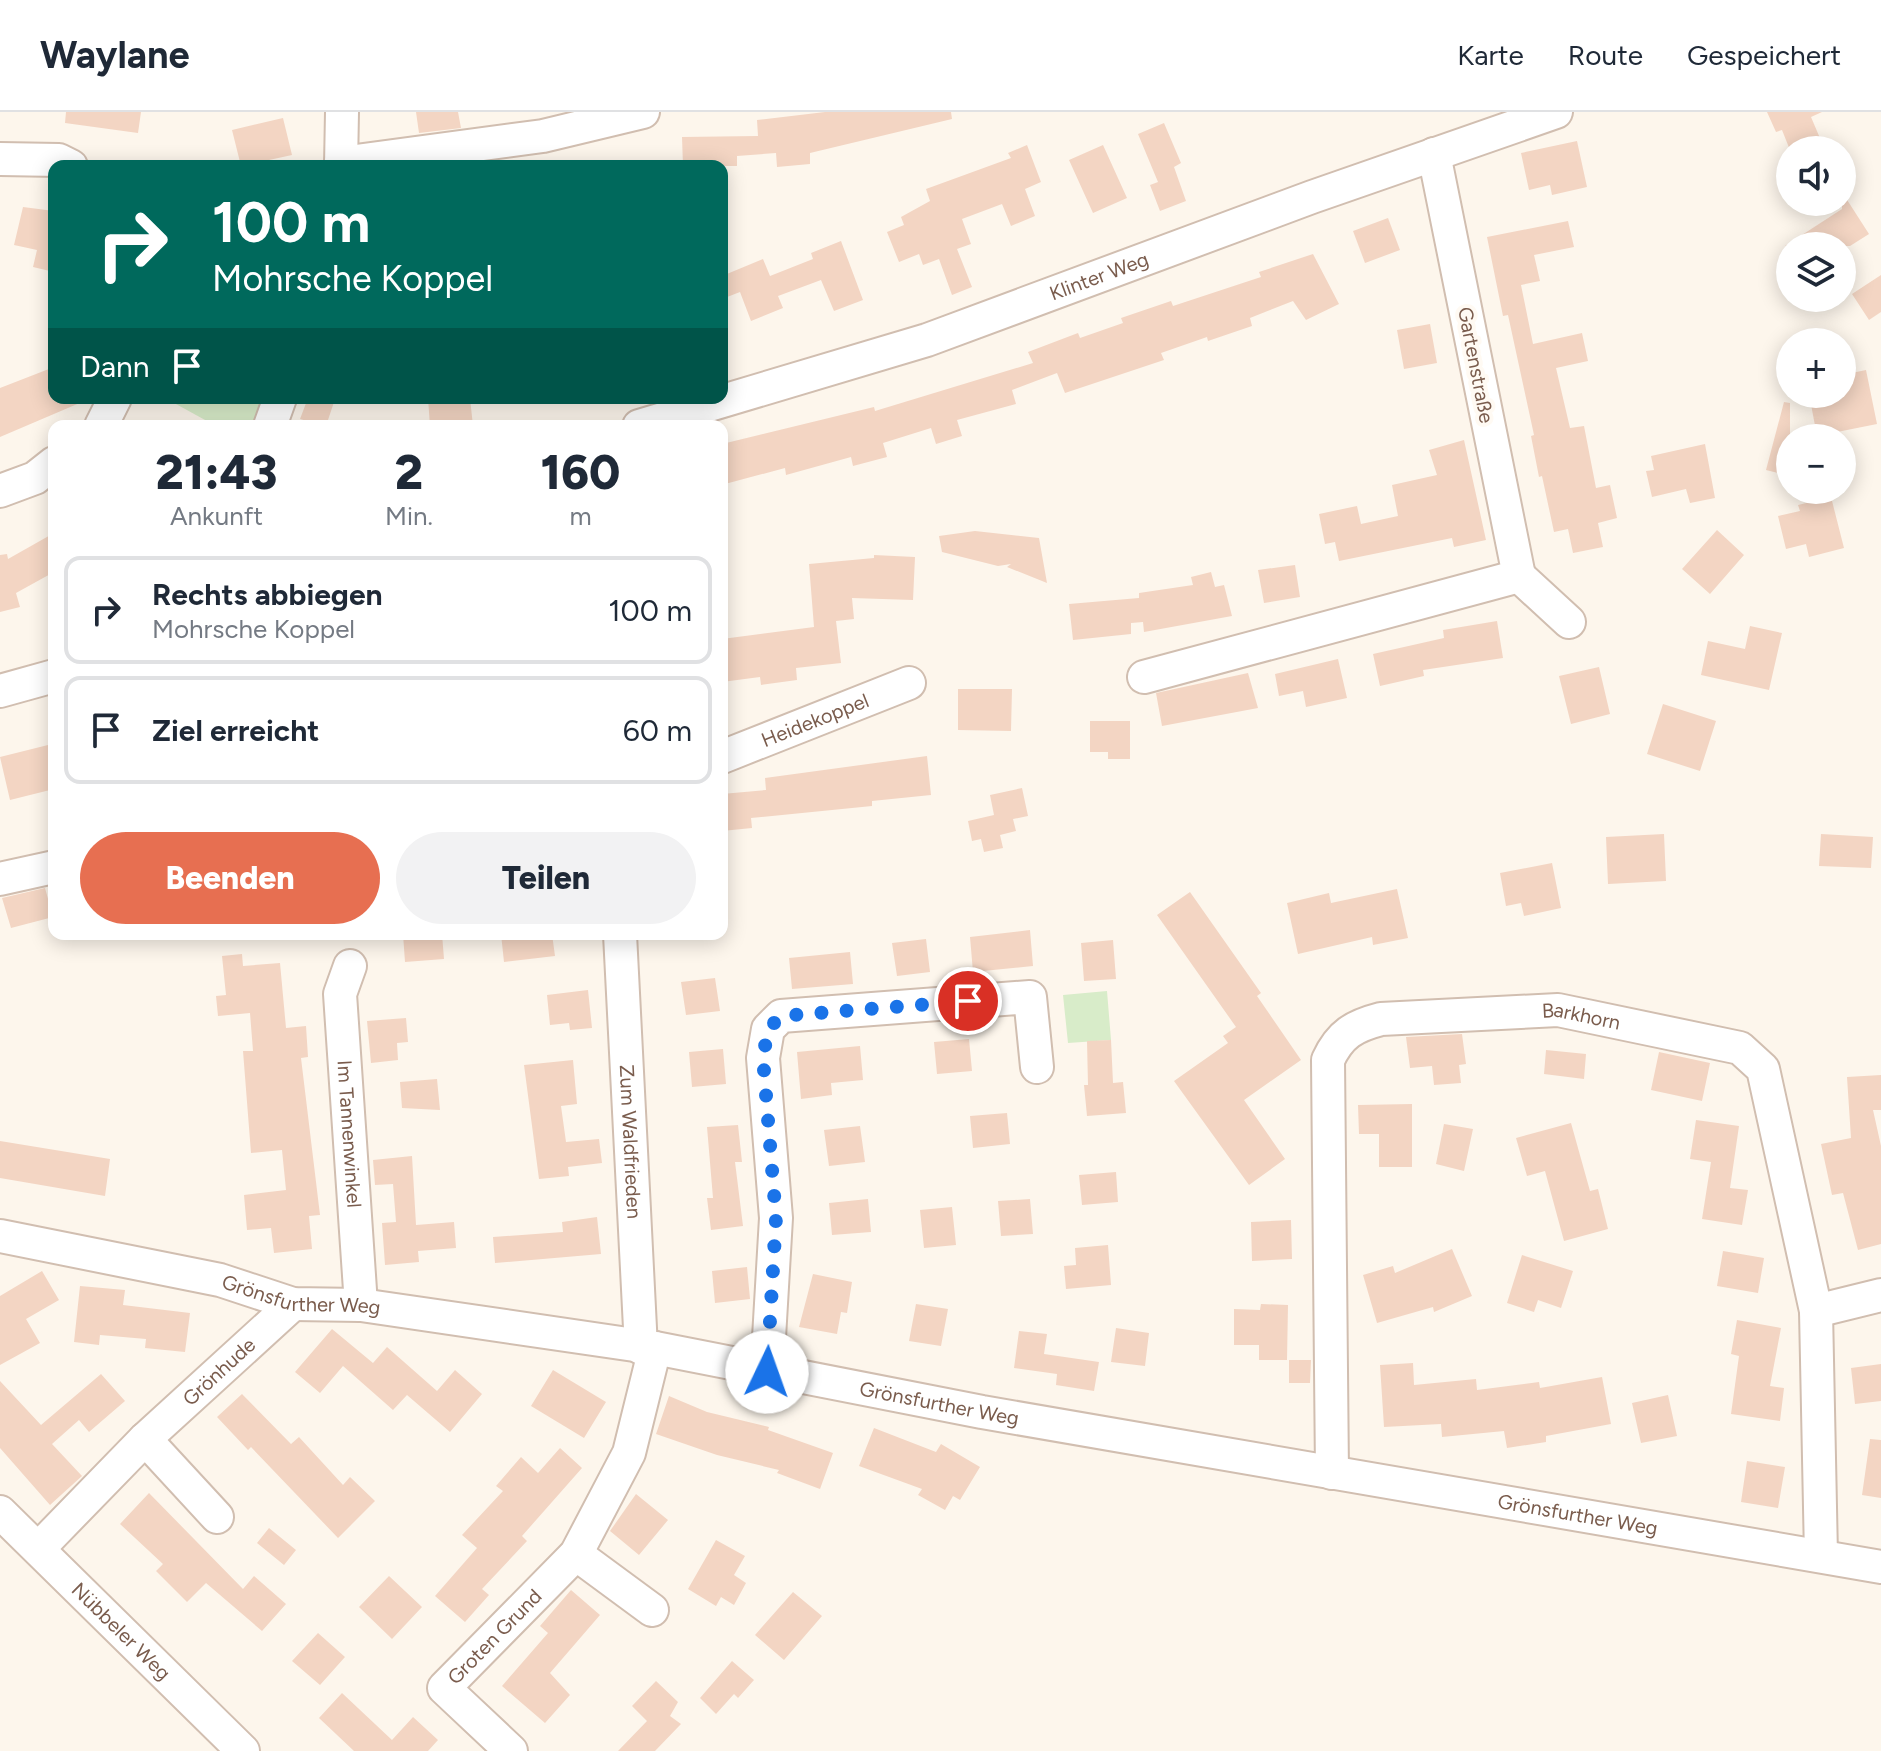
<!DOCTYPE html>
<html lang="de">
<meta charset="utf-8">
<style>
body{margin:0;font-family:Figtree,sans-serif;background:#f2f2f3;color:#1f2937;height:100vh;display:flex;flex-direction:column;font-size:30px;white-space:nowrap}
*{box-sizing:border-box;margin:0}
p{font-size:26px;color:#747a83}
.icon{flex:none;width:44px;height:44px;fill:none;stroke:currentColor;stroke-width:2;stroke-linecap:round;stroke-linejoin:round}
.map{position:relative;flex:1;overflow:hidden}
.panel{position:absolute;left:48px;top:308px;width:680px;height:520px;display:flex;flex-direction:column;background:#fff;border-radius:16px;box-shadow:0 4px 20px #0003}
.panel>*{flex:none}
.guide{position:absolute;left:48px;top:48px;width:680px;height:244px;border-radius:16px;box-shadow:0 4px 20px #0003;background:#00695c;color:#fff;overflow:hidden}
.controls{position:absolute;left:1776px;top:24px;display:grid;gap:16px}
.controls a{display:grid;place-items:center;width:80px;height:80px;border-radius:50%;background:#fff;box-shadow:0 4px 20px #0003;font-size:40px}
.pin{position:absolute;display:grid;place-items:center;width:68px;height:68px;color:#fff;margin:-34px;border:4px solid #fff;border-radius:50%;box-shadow:0 2px 8px #0007}
.me{position:absolute;width:88px;margin:-44px;rotate:3deg;stroke-linejoin:round;filter:drop-shadow(0 0 6px #0008)}
.turn{display:flex;align-items:center;gap:28px;height:168px;padding:0 32px;font-size:36px}
.turn .icon{width:104px;height:104px;stroke-width:2.5}
.turn b{display:block;font-size:56px;line-height:68px}
.then{display:flex;align-items:center;height:76px;padding:0 32px;background:#0003;gap:16px;font-size:30px}
.eta{display:flex;justify-content:space-evenly;align-items:center;height:136px;text-align:center}
.eta b{font-size:48px;font-weight:800;line-height:56px}
.primary-button{display:flex;gap:16px;margin-top:auto;padding:16px 32px}
.primary-button a{flex:1;height:92px;border-radius:48px;background:#e76f51;color:#fff;font-size:32px;font-weight:800;line-height:92px;text-align:center}
.primary-button a+a{background:#f2f2f3;color:#1f2937}
ul{padding:0;list-style:none}
li{display:flex;align-items:center;gap:24px;height:108px;margin:0 16px 12px;padding:0 16px;border:4px solid #e0e1e3;border-radius:16px}
li div{flex:1}
li b{display:block;font-size:30px}
li em{font-style:normal}
header{display:flex;align-items:center;gap:48px;box-sizing:border-box;height:112px;padding:0 40px;background:#fff;border-bottom:2px solid #e0e1e3}
header strong{font-size:38px}
nav{display:flex;gap:44px;margin-inline-start:auto;font-size:28px}
.map>svg:first-child{display:block}
</style>
<header>
<strong>Waylane</strong>
<nav><a>Karte</a><a>Route</a><a>Gespeichert</a></nav>
</header>
<div class="map">
<svg width="1881" height="1639" viewBox="0 0 1881 1639">
<rect width="100%" height="100%" fill="#fdf6ec"/>
<path fill="#d8ecc9" d="M 165,286 L 266,286 L 254,314 L 216,314 Z
M 1107,879 L 1111,928 L 1068,931 L 1063,883 Z"/>
<path fill="#f3d5c3" d="M 66,0 L 141,0 L 138,21 L 65,11 Z
M 416,0 L 458,0 L 461,16 L 419,21 Z
M 825,0 L 951,0 L 952,7 L 810,41 L 810,52 L 777,55 L 776,41 L 737,44 L 737,54 L 683,54 L 682,25 L 758,24 L 757,8 Z
M 1767,0 L 1822,0 L 1811,5 L 1825,38 L 1790,38 L 1782,18 L 1776,20 Z
M 283,6 L 292,43 L 241,54 L 232,18 Z
M 1164,11 L 1181,51 L 1174,55 L 1186,89 L 1160,99 L 1150,73 L 1158,70 L 1138,22 Z
M 1577,29 L 1587,75 L 1552,83 L 1550,73 L 1529,78 L 1521,41 Z
M 1027,33 L 1041,70 L 1025,77 L 1035,104 L 1011,114 L 1002,92 L 962,107 L 971,132 L 957,137 L 972,175 L 952,183 L 939,147 L 923,153 L 919,142 L 899,150 L 887,120 L 904,113 L 901,105 L 930,89 L 926,77 L 1011,46 L 1008,41 Z
M 1103,33 L 1127,86 L 1093,101 L 1069,48 Z
M 1842,80 L 1869,122 L 1850,134 L 1785,134 L 1842,97 Z
M 23,95 L 54,99 L 54,160 L 33,155 L 37,138 L 14,133 Z
M 1388,106 L 1400,138 L 1365,151 L 1353,119 Z
M 1568,109 L 1574,135 L 1534,143 L 1540,169 L 1521,173 L 1533,232 L 1582,221 L 1588,249 L 1556,256 L 1570,316 L 1584,314 L 1596,376 L 1610,373 L 1617,406 L 1598,411 L 1603,435 L 1573,441 L 1568,417 L 1554,420 L 1542,364 L 1539,365 L 1531,324 L 1534,323 L 1508,203 L 1503,204 L 1487,125 Z
M 841,129 L 863,188 L 834,199 L 821,168 L 778,184 L 783,196 L 751,209 L 740,180 L 722,187 L 722,164 L 763,147 L 770,164 L 813,147 L 811,141 Z
M 1313,142 L 1339,192 L 1306,208 L 1293,189 L 1250,206 L 1252,214 L 1208,229 L 1207,225 L 1161,241 L 1164,248 L 1065,281 L 1057,261 L 1012,278 L 1016,292 L 957,308 L 962,324 L 936,332 L 931,316 L 883,331 L 887,345 L 853,354 L 851,345 L 786,363 L 785,356 L 725,372 L 722,332 L 874,295 L 875,299 L 1033,251 L 1028,240 L 1078,221 L 1080,226 L 1123,211 L 1121,206 L 1171,189 L 1173,194 L 1261,165 L 1259,160 Z
M 1881,163 L 1881,200 L 1869,208 L 1852,182 Z
M 1430,212 L 1437,251 L 1404,257 L 1397,218 Z
M 54,255 L 54,286 L 89,287 L 0,325 L 0,276 Z
M 1866,258 L 1877,312 L 1817,324 L 1809,282 L 1842,282 L 1842,263 Z
M 308,286 L 334,290 L 326,314 L 300,307 Z
M 428,286 L 470,286 L 473,314 L 430,314 Z
M 1784,290 L 1790,291 L 1790,364 L 1766,358 Z
M 1464,328 L 1486,428 L 1454,435 L 1452,426 L 1339,449 L 1335,430 L 1325,432 L 1319,402 L 1357,394 L 1361,412 L 1398,404 L 1392,373 L 1437,363 L 1429,338 Z
M 1705,332 L 1715,386 L 1690,391 L 1686,377 L 1652,385 L 1646,359 L 1654,358 L 1651,344 Z
M 1831,385 L 1844,436 L 1809,445 L 1806,432 L 1786,437 L 1778,404 L 1800,399 L 1798,393 Z
M 1717,418 L 1744,443 L 1710,482 L 1682,457 Z
M 975,419 L 1039,426 L 1047,471 L 1007,455 L 1011,452 L 998,454 L 942,440 L 939,424 Z
M 54,421 L 54,460 L 16,481 L 20,495 L 0,500 L 0,443 L 7,442 L 8,447 Z
M 874,443 L 915,445 L 913,488 L 852,486 L 854,507 L 836,509 L 841,551 L 796,556 L 797,568 L 761,573 L 760,565 L 722,570 L 722,527 L 814,515 L 809,452 L 874,446 Z
M 1295,453 L 1300,485 L 1264,491 L 1258,458 Z
M 1211,460 L 1215,475 L 1224,473 L 1232,504 L 1144,520 L 1143,510 L 1131,511 L 1131,522 L 1073,528 L 1069,492 L 1139,486 L 1139,481 L 1193,473 L 1191,465 Z
M 1497,509 L 1503,546 L 1423,558 L 1424,564 L 1380,574 L 1373,542 L 1444,526 L 1443,518 Z
M 1750,514 L 1782,521 L 1769,578 L 1701,563 L 1708,529 L 1745,537 Z
M 1338,547 L 1347,586 L 1306,595 L 1303,579 L 1279,584 L 1275,562 Z
M 1599,555 L 1610,602 L 1571,612 L 1559,564 Z
M 1248,561 L 1258,596 L 1162,614 L 1156,581 Z
M 958,577 L 1012,577 L 1011,619 L 958,618 Z
M 1663,592 L 1716,609 L 1700,659 L 1647,642 Z
M 1090,609 L 1130,609 L 1130,647 L 1108,647 L 1108,640 L 1090,640 Z
M 48,633 L 54,677 L 10,688 L 0,645 Z
M 927,644 L 931,683 L 872,689 L 872,694 L 751,706 L 752,716 L 722,719 L 722,682 L 766,678 L 765,666 Z
M 1022,676 L 1028,704 L 1013,707 L 1016,719 L 1000,723 L 1003,736 L 984,740 L 981,727 L 972,729 L 968,709 L 994,703 L 990,683 Z
M 1664,722 L 1666,769 L 1608,772 L 1606,725 Z
M 1821,722 L 1873,725 L 1871,756 L 1819,754 Z
M 1552,751 L 1561,796 L 1524,804 L 1521,791 L 1506,794 L 1500,761 Z
M 45,776 L 53,805 L 11,816 L 2,786 Z
M 1397,777 L 1408,826 L 1373,833 L 1372,825 L 1298,842 L 1287,791 L 1329,781 L 1331,791 Z
M 1190,780 L 1261,881 L 1257,884 L 1301,948 L 1244,988 L 1285,1047 L 1249,1073 L 1174,969 L 1228,931 L 1223,924 L 1236,915 L 1157,803 Z
M 1030,818 L 1033,854 L 973,860 L 970,825 Z
M 403,822 L 442,822 L 444,847 L 405,850 Z
M 501,822 L 552,822 L 555,844 L 504,850 Z
M 926,827 L 930,860 L 897,864 L 892,831 Z
M 1113,828 L 1116,867 L 1084,869 L 1081,831 Z
M 850,840 L 853,872 L 792,877 L 789,846 Z
M 242,842 L 243,854 L 280,851 L 286,916 L 306,914 L 308,945 L 301,946 L 320,1103 L 309,1104 L 312,1137 L 274,1141 L 271,1116 L 247,1118 L 244,1083 L 286,1078 L 282,1038 L 251,1041 L 243,939 L 253,939 L 250,901 L 218,904 L 216,884 L 226,883 L 222,844 Z
M 715,866 L 720,899 L 686,903 L 681,870 Z
M 588,878 L 592,916 L 570,918 L 569,911 L 550,913 L 547,883 Z
M 406,906 L 408,930 L 397,931 L 398,948 L 371,951 L 367,909 Z
M 1462,922 L 1466,952 L 1459,953 L 1461,971 L 1434,973 L 1432,954 L 1410,956 L 1406,925 Z
M 969,927 L 972,959 L 937,962 L 934,930 Z
M 1111,928 L 1113,971 L 1123,970 L 1126,1001 L 1087,1004 L 1084,973 L 1088,973 L 1087,929 Z
M 860,934 L 863,968 L 831,971 L 832,983 L 801,987 L 797,940 Z
M 723,937 L 726,972 L 692,975 L 689,940 Z
M 1546,938 L 1586,942 L 1584,967 L 1544,962 Z
M 1659,940 L 1710,951 L 1702,989 L 1651,978 Z
M 573,948 L 577,992 L 561,994 L 566,1030 L 599,1027 L 602,1051 L 568,1055 L 569,1064 L 539,1067 L 524,953 Z
M 1881,963 L 1881,998 L 1873,998 L 1881,1034 L 1881,1132 L 1858,1138 L 1843,1081 L 1832,1083 L 1821,1032 L 1851,1026 L 1847,965 Z
M 437,967 L 440,998 L 402,996 L 400,970 Z
M 1412,992 L 1412,1055 L 1379,1055 L 1379,1022 L 1359,1022 L 1358,993 Z
M 1007,1001 L 1010,1032 L 973,1036 L 970,1004 Z
M 1696,1008 L 1739,1014 L 1730,1076 L 1748,1078 L 1742,1113 L 1702,1107 L 1711,1050 L 1690,1047 Z
M 1571,1011 L 1590,1079 L 1598,1077 L 1608,1117 L 1564,1129 L 1545,1059 L 1527,1064 L 1516,1026 Z
M 1444,1012 L 1473,1017 L 1464,1059 L 1436,1052 Z
M 738,1013 L 742,1050 L 735,1050 L 743,1114 L 711,1118 L 707,1086 L 713,1086 L 707,1015 Z
M 860,1014 L 865,1050 L 829,1054 L 824,1018 Z
M 0,1029 L 110,1047 L 105,1084 L 0,1066 Z
M 412,1044 L 416,1113 L 454,1110 L 456,1136 L 418,1139 L 419,1150 L 385,1153 L 382,1111 L 396,1110 L 393,1072 L 375,1073 L 373,1048 Z
M 1116,1060 L 1118,1090 L 1082,1093 L 1079,1063 Z
M 868,1087 L 871,1120 L 832,1123 L 829,1091 Z
M 1030,1087 L 1033,1122 L 1001,1124 L 998,1089 Z
M 952,1095 L 956,1133 L 924,1136 L 920,1098 Z
M 597,1105 L 601,1142 L 495,1151 L 493,1125 L 563,1120 L 562,1110 Z
M 1291,1108 L 1292,1147 L 1252,1149 L 1251,1110 Z
M 1108,1133 L 1111,1173 L 1066,1177 L 1064,1154 L 1076,1153 L 1075,1136 Z
M 1452,1137 L 1472,1184 L 1434,1200 L 1433,1195 L 1377,1211 L 1363,1163 L 1393,1154 L 1395,1161 Z
M 1723,1139 L 1764,1146 L 1758,1181 L 1717,1174 Z
M 1522,1143 L 1573,1159 L 1561,1196 L 1538,1188 L 1534,1200 L 1507,1191 Z
M 747,1155 L 750,1187 L 715,1191 L 712,1159 Z
M 42,1159 L 59,1188 L 26,1207 L 40,1231 L 0,1253 L 0,1184 Z
M 813,1162 L 852,1170 L 847,1201 L 841,1200 L 837,1222 L 799,1215 Z
M 80,1174 L 125,1178 L 123,1193 L 190,1201 L 185,1240 L 145,1236 L 146,1227 L 100,1223 L 99,1233 L 74,1230 Z
M 916,1192 L 948,1197 L 941,1234 L 909,1229 Z
M 1261,1192 L 1288,1193 L 1287,1248 L 1259,1248 L 1259,1233 L 1234,1233 L 1234,1197 L 1260,1198 Z
M 1737,1208 L 1781,1216 L 1770,1274 L 1784,1276 L 1780,1309 L 1731,1302 L 1739,1244 L 1731,1242 Z
M 1116,1216 L 1149,1221 L 1145,1254 L 1111,1250 Z
M 332,1217 L 373,1251 L 387,1235 L 437,1279 L 455,1258 L 482,1282 L 450,1320 L 407,1283 L 393,1298 L 343,1254 L 320,1281 L 295,1260 Z
M 1019,1219 L 1047,1222 L 1044,1242 L 1099,1250 L 1094,1279 L 1056,1273 L 1057,1262 L 1014,1256 Z
M 1289,1248 L 1311,1248 L 1310,1271 L 1289,1271 Z
M 1413,1251 L 1414,1273 L 1476,1267 L 1477,1278 L 1539,1270 L 1540,1276 L 1602,1265 L 1611,1312 L 1546,1324 L 1546,1330 L 1507,1336 L 1504,1319 L 1442,1325 L 1441,1312 L 1384,1315 L 1380,1253 Z
M 1881,1252 L 1881,1289 L 1855,1292 L 1851,1256 Z
M 553,1258 L 606,1290 L 584,1326 L 531,1294 Z
M 101,1262 L 125,1289 L 89,1320 L 79,1308 L 52,1332 L 82,1364 L 50,1393 L 0,1336 L 0,1269 L 41,1313 Z
M 242,1282 L 291,1332 L 299,1325 L 343,1373 L 350,1365 L 375,1389 L 338,1426 L 251,1335 L 248,1338 L 217,1305 Z
M 1668,1283 L 1677,1324 L 1641,1331 L 1632,1291 Z
M 669,1284 L 707,1300 L 769,1315 L 768,1318 L 833,1341 L 820,1377 L 777,1361 L 779,1358 L 717,1343 L 656,1322 Z
M 874,1316 L 936,1340 L 941,1332 L 980,1355 L 960,1388 L 953,1384 L 945,1398 L 918,1383 L 922,1377 L 859,1354 Z
M 1870,1327 L 1881,1328 L 1881,1386 L 1862,1383 Z
M 560,1336 L 582,1356 L 522,1424 L 527,1429 L 482,1477 L 489,1483 L 465,1510 L 435,1484 L 477,1436 L 462,1423 L 503,1379 L 496,1374 L 521,1345 L 538,1361 Z
M 1747,1349 L 1785,1355 L 1778,1396 L 1741,1390 Z
M 149,1381 L 243,1477 L 254,1464 L 286,1492 L 262,1519 L 206,1471 L 187,1490 L 156,1459 L 163,1452 L 120,1412 Z
M 636,1382 L 668,1408 L 639,1443 L 610,1419 Z
M 269,1416 L 296,1438 L 284,1453 L 257,1431 Z
M 716,1428 L 745,1444 L 734,1463 L 746,1471 L 734,1493 L 721,1485 L 716,1494 L 688,1477 Z
M 389,1464 L 422,1495 L 392,1527 L 359,1495 Z
M 571,1478 L 600,1503 L 550,1561 L 570,1583 L 545,1611 L 502,1574 L 548,1521 L 540,1514 Z
M 793,1480 L 822,1504 L 784,1548 L 755,1523 Z
M 318,1521 L 345,1545 L 320,1573 L 292,1549 Z
M 732,1549 L 754,1568 L 738,1586 L 734,1582 L 716,1602 L 700,1586 Z
M 656,1569 L 678,1590 L 670,1604 L 681,1612 L 655,1639 L 618,1639 L 647,1609 L 632,1594 Z
M 342,1581 L 392,1628 L 413,1605 L 438,1628 L 428,1639 L 354,1639 L 319,1606 Z"/>
<g fill="none" stroke-linecap="round" stroke-linejoin="round">
<defs>
<g id="minor">
<path d="M 0,47 L 59,48 L 71,54"/>
<path d="M 341,51 L 543,24 L 643,0"/>
<path d="M 341,54 L 342,0"/>
<path d="M 101,314 L 115,286"/>
<path d="M 270,314 L 280,286"/>
<path id="s1" d="M 639,314 L 927,228 L 1312,85 L 1556,0"/>
<path d="M 0,379 L 35,366 L 54,351"/>
<path d="M 1519,464 L 1569,510"/>
<path d="M 1144,565 L 1519,464 L 1434,42"/>
<path d="M 0,579 L 54,564"/>
<path id="s2" d="M 722,645 L 909,571"/>
<path d="M 0,767 L 54,755"/>
<path id="s3" d="M 620,822 L 641,1236"/>
<path id="s4" d="M 350,854 L 340,882 L 361,1193"/>
<path id="s5" d="M 0,1124 L 220,1168 L 293,1192 L 361,1193 L 655,1236 L 982,1300 L 1881,1455"/>
<path d="M 1816,1199 L 1881,1183"/>
<path d="M 767,1260 L 776,1106 L 763,946 L 768,917 L 781,904 L 1030,885 L 1037,955"/>
<path d="M 145,1327 L 217,1405"/>
<path id="s6" d="M 1332,1361 L 1328,948 C 1340,922 1354,914 1381,907 L 1558,898 L 1740,936 L 1763,957 L 1816,1199 L 1821,1444"/>
<path id="s7" d="M 0,1400 L 243,1639"/>
<path id="s8" d="M 39,1436 L 145,1327 L 293,1192"/>
<path d="M 576,1442 L 652,1498"/>
<path id="s9" d="M 511,1639 L 444,1576 L 576,1442 L 629,1341 L 655,1236"/>
</g>
</defs>
<use href="#minor" stroke="#d1beb0" stroke-width="36"/>
<use href="#minor" stroke="#fff" stroke-width="32"/>
</g>
<g fill="none" stroke-linecap="round" stroke-linejoin="round">
<path stroke="#1a73e8" stroke-width="14" stroke-dasharray="0 25.2" d="M 767,1260 L 776,1106 L 763,946 L 768,917 L 781,904 L 968,889"/>
</g>
<g text-anchor="middle" stroke-width="8" stroke-linejoin="round" paint-order="stroke">
<g font-size="20" fill="#7a5c4d" stroke="#fffaf3">
<text dy="7" stroke="none"><textPath href="#s1" startOffset="484">Klinter Weg</textPath></text>
<text transform="translate(1476 253) rotate(79)" y="7">Gartenstraße</text>
<text dy="7" stroke="none"><textPath href="#s2" startOffset="100">Heidekoppel</textPath></text>
<text dy="7" stroke="none"><textPath href="#s6" startOffset="684">Barkhorn</textPath></text>
<text dy="7" stroke="none"><textPath href="#s4" startOffset="170">Im Tannenwinkel</textPath></text>
<text dy="7" stroke="none"><textPath href="#s3" startOffset="208">Zum Waldfrieden</textPath></text>
<text dy="7" stroke="none"><textPath href="#s5" startOffset="308">Grönsfurther Weg</textPath></text>
<text dy="7" stroke="none"><textPath href="#s8" startOffset="252">Grönhude</textPath></text>
<text dy="7" stroke="none"><textPath href="#s5" startOffset="956">Grönsfurther Weg</textPath></text>
<text dy="7" stroke="none"><textPath href="#s5" startOffset="1604">Grönsfurther Weg</textPath></text>
<text dy="7" stroke="none"><textPath href="#s7" startOffset="170">Nübbeler Weg</textPath></text>
<text dy="7" stroke="none"><textPath href="#s9" startOffset="164">Groten Grund</textPath></text>
</g>
</g>
</svg>
<div class="controls">
<a><svg class="icon" aria-label="sound" viewBox="0 0 24 24"><path d="M4 9h4l5-4v14l-5-4H4zM17 9q2 3 0 6"/></svg></a>
<a><svg class="icon" aria-label="layers" viewBox="0 0 24 24"><path d="M12 4l9 5-9 5-9-5zM3 14l9 5 9-5"/></svg></a>
<a>+</a>
<a>−</a>
</div>
<div class="pin" style="left:968px;top:889px;background:#d93025"><svg class="icon" aria-label="arrive" viewBox="0 0 24 24"><path d="M6 21V4h12l-3 4 3 4H6"/></svg></div>
<svg class="me" style="left:767px;top:1260px" viewBox="-20 -20 40 40"><circle r="19" fill="#fff"/><path d="M0-13L10 11 0 6-10 11z" fill="#1a73e8"/></svg>
<div class="guide">
<div class="turn"><svg class="icon" aria-label="right" viewBox="0 0 24 24"><path d="M7 20v-9h11M14 6l5 5-5 5"/></svg><div><b>100 m</b>Mohrsche Koppel</div></div>
<div class="then">Dann<svg class="icon" aria-label="arrive" viewBox="0 0 24 24"><path d="M6 21V4h12l-3 4 3 4H6"/></svg></div>
</div>
<section class="panel">
<div class="eta">
<div><b>21:43</b><p>Ankunft</p></div>
<div><b>2</b><p>Min.</p></div>
<div><b>160</b><p>m</p></div>
</div>
<ul>
<li><svg class="icon" aria-label="right" viewBox="0 0 24 24"><path d="M7 20v-9h11M14 6l5 5-5 5"/></svg><div><b>Rechts abbiegen</b><p>Mohrsche Koppel</p></div><em>100 m</em></li>
<li><svg class="icon" aria-label="arrive" viewBox="0 0 24 24"><path d="M6 21V4h12l-3 4 3 4H6"/></svg><div><b>Ziel erreicht</b></div><em>60 m</em></li>
</ul>
<div class="primary-button"><a>Beenden</a><a>Teilen</a></div>
</section>
</div>
